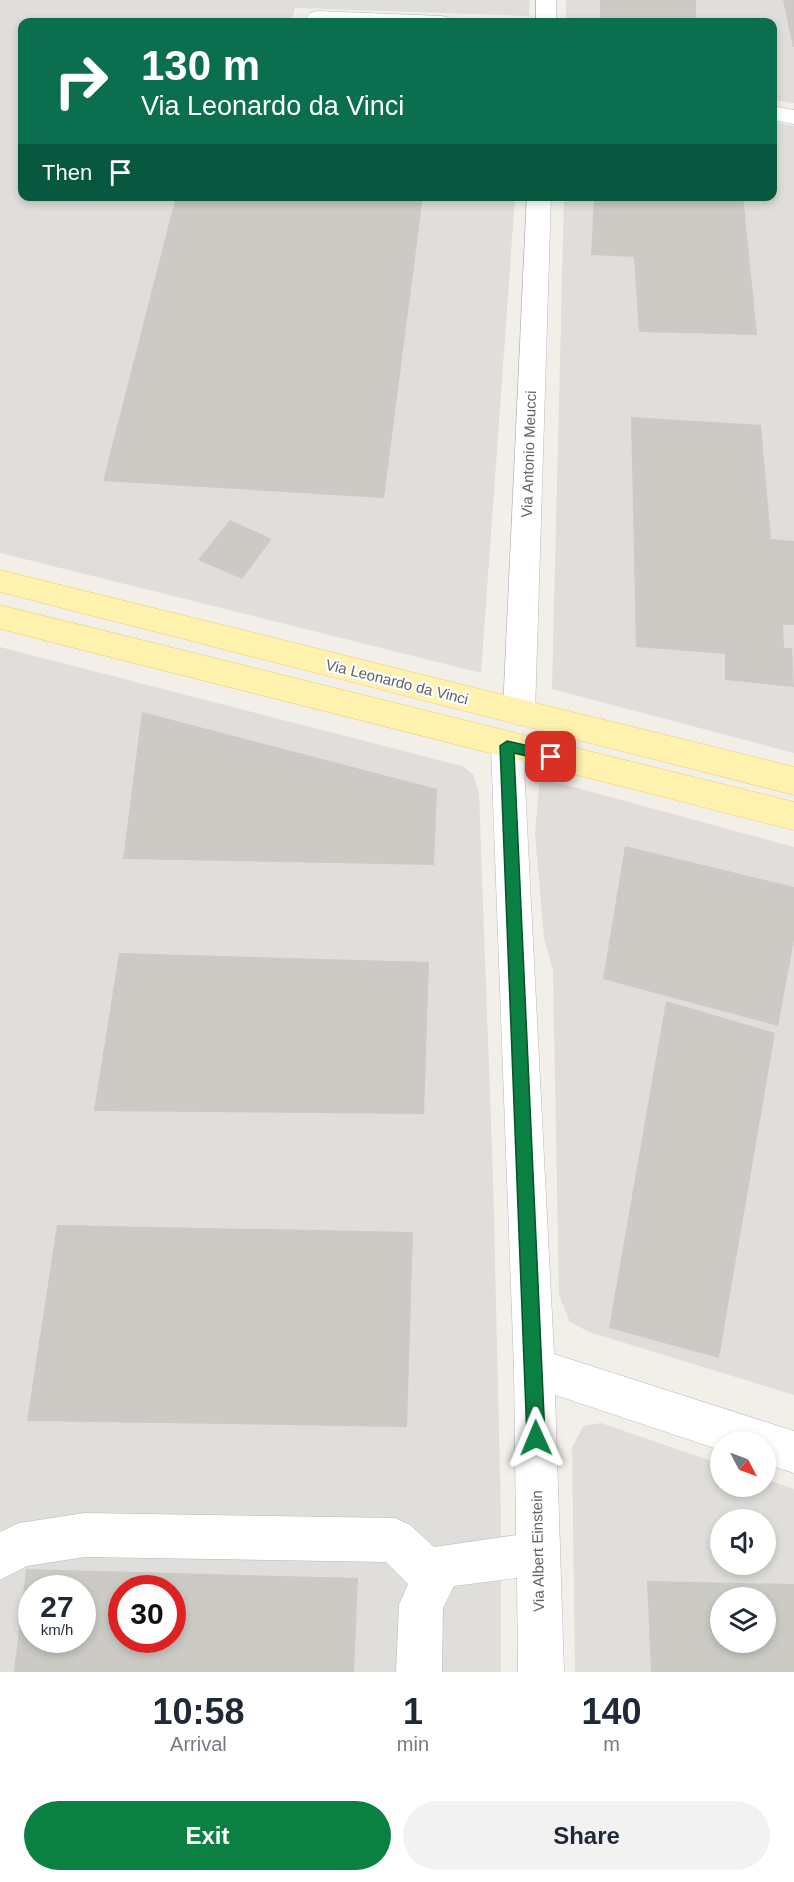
<!DOCTYPE html>
<style>
body{margin:0;font-family:Arial,sans-serif;background:#f2f2f3;color:#1f2937;height:100vh;display:flex;flex-direction:column;font-size:22px;white-space:nowrap}
*{box-sizing:border-box;margin:0}
p{font-size:20px;color:#747a83}
.icon{flex:none;width:33px;height:33px;fill:none;stroke:currentColor;stroke-width:2;stroke-linecap:round;stroke-linejoin:round}
.map{position:relative;height:1672px;overflow:hidden}
.panel{display:flex;flex-direction:column;background:#fff;flex:1}
.panel>*{flex:none}
.banner{position:absolute;left:18px;top:18px;width:759px;height:183px;border-radius:12px;box-shadow:0 3px 9px #0003;background:#0b6e4f;color:#fff;overflow:hidden}
.needle{width:39px;rotate:131deg}
.fabs{position:absolute;left:710px;top:1431px;display:grid;gap:12px}
.fabs a{display:grid;place-items:center;width:66px;height:66px;border-radius:50%;background:#fff;box-shadow:0 3px 9px #0003;font-size:30px}
.speed{position:absolute;left:18px;top:1575px;display:flex;gap:12px;font-size:30px;font-weight:700;text-align:center}
.speed>*{display:grid;place-content:center;width:78px;height:78px;border-radius:50%;background:#fff;box-shadow:0 3px 9px #0003;line-height:1}
.speed small{font-size:15px;font-weight:400}
.speed .limit{border:9px solid #d22;background:#fff;color:#111}
.pin{position:absolute;display:grid;place-items:center;width:51px;height:51px;color:#fff;margin:-26px;border-radius:12px;box-shadow:0 3px 9px #0006}
.me{position:absolute;width:66px;margin:-33px;rotate:359deg;stroke-linejoin:round;filter:drop-shadow(0 0 4px #0008)}
.turn{display:flex;align-items:center;gap:21px;height:126px;padding:0 24px;font-size:27px}
.turn .icon{width:78px;height:78px;stroke-width:2.5}
.turn b{display:block;font-size:42px;line-height:51px}
.then{display:flex;align-items:center;height:57px;padding:0 24px;background:#0003;gap:12px;font-size:22px}
.eta{display:flex;justify-content:space-evenly;align-items:center;height:102px;text-align:center}
.eta b{font-size:36px;font-weight:800;line-height:42px}
.primary-button{display:flex;gap:12px;margin-top:auto;padding:12px 24px}
.primary-button a{flex:1;height:69px;border-radius:36px;background:#0b8043;color:#fff;font-size:24px;font-weight:800;line-height:69px;text-align:center}
.primary-button a+a{background:#f2f2f3;color:#1f2937}
.map>svg:first-child{display:block}
</style>
<div class="map">
<svg width="794" height="1672" viewBox="0 0 794 1672">
<rect width="100%" height="100%" fill="#f1efe8"/>
<path fill="#e0deda" fill-rule="evenodd" d="M 0,0 L 530,0 L 529,16 L 295,8 L 291,22 L 22,22 L 22,196 L 515,197 L 481,673 L 0,553 Z
M 566,0 L 794,0 L 794,103 L 773,100 L 772,22 L 566,22 Z
M 773,122 L 794,126 L 794,753 L 552,689 L 564,197 L 772,196 Z
M 0,647 L 462,766 L 473,774 L 479,793 L 493,1179 L 501,1516 L 501,1672 L 0,1672 ZM 32,1588 L 82,1588 L 82,1640 L 32,1640 ZM 122,1588 L 172,1588 L 172,1640 L 122,1640 Z
M 540,778 L 794,847 L 794,1395 L 589,1332 L 570,1322 L 559,1295 L 553,971 L 544,938 L 535,833 Z
M 601,1423 L 720,1464 L 720,1486 L 765,1486 L 765,1479 L 794,1489 L 794,1672 L 575,1672 L 572,1448 L 583,1426 ZM 720,1520 L 765,1520 L 765,1564 L 720,1564 ZM 720,1598 L 765,1598 L 765,1642 L 720,1642 Z"/>
<path fill="#cccac5" fill-rule="evenodd" d="M 600,0 L 696,0 L 696,22 L 600,22 Z
M 783,0 L 794,0 L 794,47 L 793,47 Z
M 176,196 L 423,196 L 384,498 L 103,481 Z
M 594,196 L 743,196 L 757,335 L 639,332 L 634,257 L 591,255 Z
M 631,417 L 761,425 L 771,539 L 794,541 L 794,625 L 783,625 L 784,648 L 792,648 L 794,687 L 725,680 L 725,654 L 636,647 Z
M 230,520 L 272,539 L 242,579 L 198,560 Z
M 142,712 L 437,789 L 434,865 L 123,859 Z
M 625,846 L 794,887 L 794,941 L 778,1026 L 603,979 Z
M 119,953 L 429,962 L 424,1114 L 94,1111 Z
M 666,1001 L 775,1033 L 719,1358 L 609,1328 Z
M 57,1225 L 413,1232 L 407,1427 L 27,1421 Z
M 26,1569 L 358,1578 L 354,1672 L 14,1672 ZM 32,1588 L 82,1588 L 82,1640 L 32,1640 ZM 122,1588 L 172,1588 L 172,1640 L 122,1640 Z
M 647,1581 L 794,1584 L 794,1672 L 651,1672 ZM 720,1598 L 765,1598 L 765,1642 L 720,1642 Z"/>
<g fill="none" stroke-linecap="round" stroke-linejoin="round">
<defs>
<path id="minor" d="M 536,0 L 556,0 L 556,22 L 536,22 Z
M 317,11 L 442,16 L 449,18 L 452,22 L 310,21 L 307,17 L 310,13 Z
M 772,106 L 794,110 L 794,124 L 772,120 Z
M 527,196 L 551,196 L 535,712 L 530,721 L 519,725 L 508,721 L 503,712 Z
M 507,733 L 518,737 L 523,746 L 554,1354 L 794,1431 L 794,1473 L 765,1464 L 765,1442 L 720,1442 L 720,1450 L 555,1395 L 564,1672 L 518,1672 L 517,1578 L 454,1586 L 443,1608 L 442,1672 L 396,1672 L 399,1605 L 408,1584 L 386,1562 L 85,1557 L 27,1566 L 0,1580 L 0,1532 L 19,1523 L 85,1513 L 395,1518 L 410,1525 L 434,1547 L 516,1535 L 514,1368 L 491,746 L 496,737 Z"/>
<path id="major" d="M 0,570 L 794,767 L 794,795 L 0,592 Z
M 0,605 L 794,802 L 794,830 L 0,629 Z"/>
</defs>
<use href="#minor" stroke="#b5b8bc" stroke-width="1"/>
<use href="#major" stroke="#f2c960" stroke-width="1"/>
<use href="#minor" fill="#fff" fill-rule="evenodd"/>
<use href="#major" fill="#fff2af" fill-rule="evenodd"/>
</g>
<path fill="#0b8043" stroke="#07532c" stroke-width="1.5" d="M 507,741 L 551,751 L 558,757 L 551,762 L 514,753 L 545,1438 L 542,1444 L 536,1446 L 530,1444 L 527,1438 L 500,746 Z"/>
<g text-anchor="middle" stroke-width="4.5" stroke-linejoin="round" paint-order="stroke">
<g font-size="15" fill="#5f6368" stroke="#fff">
<text transform="translate(529 454) rotate(-88)" y="5">Via Antonio Meucci</text>
<text transform="translate(397 682) rotate(14)" y="5">Via Leonardo da Vinci</text>
<text transform="translate(538 1551) rotate(-91)" y="5">Via Albert Einstein</text>
</g>
</g>
</svg>
<div class="fabs">
<a><svg class="needle" viewBox="-14 -14 28 28"><path d="M0-13l5 13h-10z" fill="#e53935"/><path d="M0 13l5-13h-10z" fill="#747a83"/></svg></a>
<a><svg class="icon" aria-label="sound" viewBox="0 0 24 24"><path d="M4 9h4l5-4v14l-5-4H4zM17 9q2 3 0 6"/></svg></a>
<a><svg class="icon" aria-label="layers" viewBox="0 0 24 24"><path d="M12 4l9 5-9 5-9-5zM3 14l9 5 9-5"/></svg></a>
</div>
<div class="speed"><div>27<small>km/h</small></div><div class="limit">30</div></div>
<div class="pin" style="left:551px;top:757px;background:#d93025"><svg class="icon" aria-label="arrive" viewBox="0 0 24 24"><path d="M6 21V4h12l-3 4 3 4H6"/></svg></div>
<svg class="me" style="left:536px;top:1438px" viewBox="-20 -20 40 40"><path d="M0-17L14 15 0 8-14 15z" fill="#0b8043" stroke="#fff" stroke-width="4"/></svg>
<div class="banner">
<div class="turn"><svg class="icon" aria-label="right" viewBox="0 0 24 24"><path d="M7 20v-9h11M14 6l5 5-5 5"/></svg><div><b>130 m</b>Via Leonardo da Vinci</div></div>
<div class="then">Then<svg class="icon" aria-label="arrive" viewBox="0 0 24 24"><path d="M6 21V4h12l-3 4 3 4H6"/></svg></div>
</div>
</div>
<section class="panel">
<div class="eta">
<div><b>10:58</b><p>Arrival</p></div>
<div><b>1</b><p>min</p></div>
<div><b>140</b><p>m</p></div>
</div>
<div class="primary-button"><a>Exit</a><a>Share</a></div>
</section>
